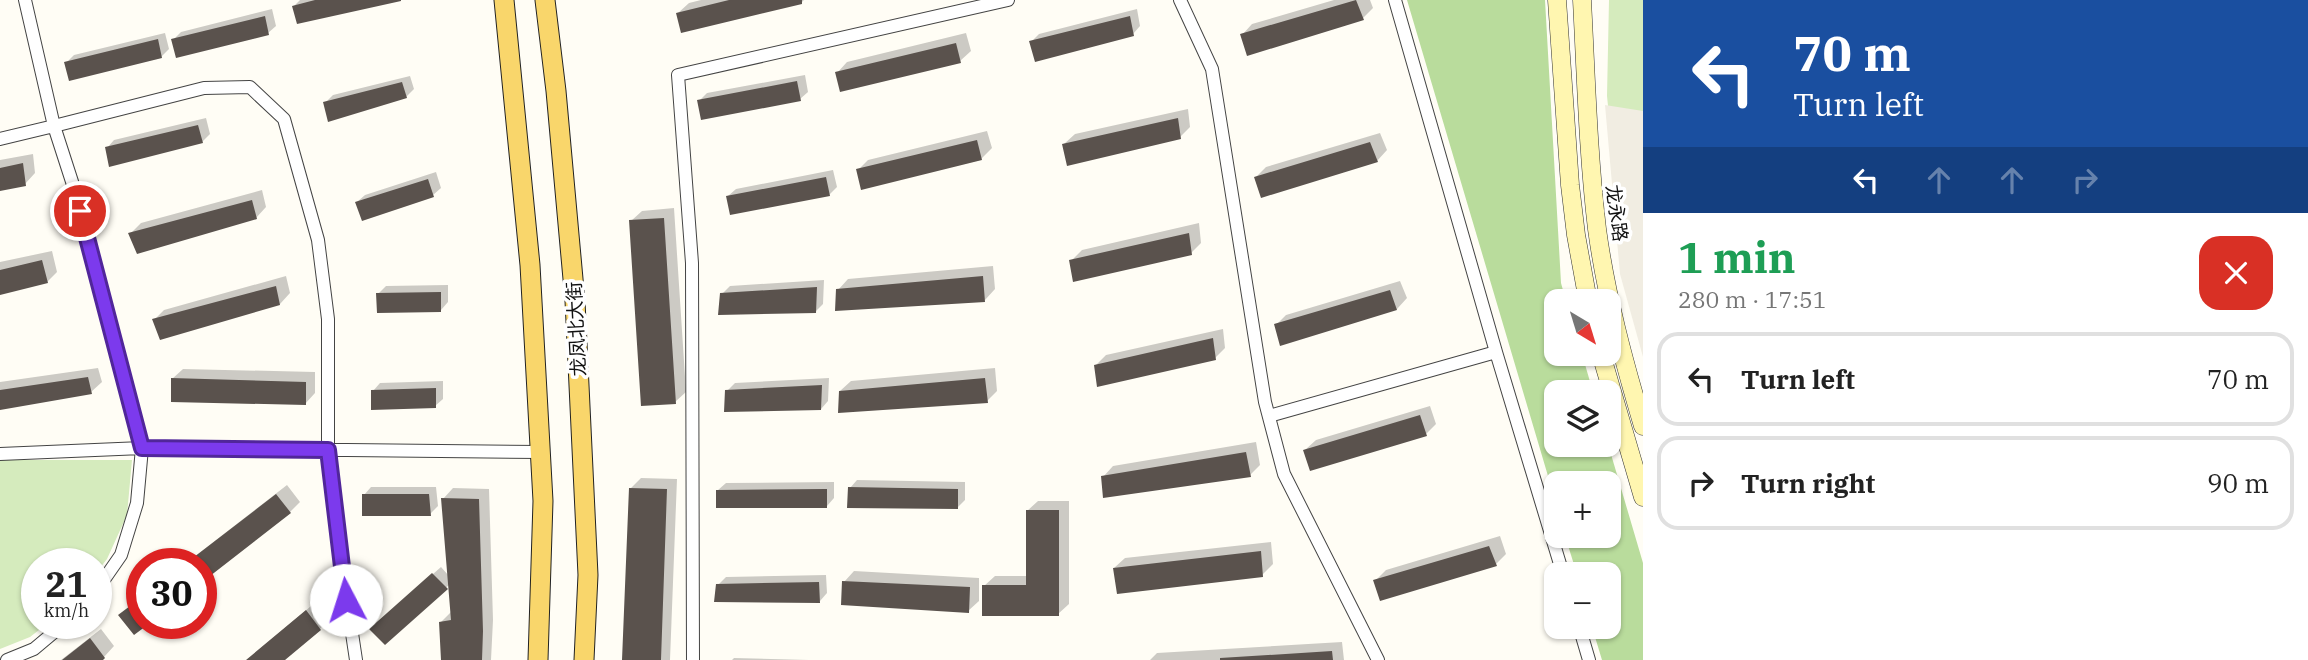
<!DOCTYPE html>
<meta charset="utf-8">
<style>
body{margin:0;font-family:"IBM Plex Serif","Noto Sans SC",serif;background:#f2f2f2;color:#222;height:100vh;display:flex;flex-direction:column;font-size:26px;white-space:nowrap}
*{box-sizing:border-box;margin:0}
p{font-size:23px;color:#767676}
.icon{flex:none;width:38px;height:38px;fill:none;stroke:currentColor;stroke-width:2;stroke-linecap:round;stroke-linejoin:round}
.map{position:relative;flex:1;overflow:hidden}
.side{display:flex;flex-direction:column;background:#fff;width:665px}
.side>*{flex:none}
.hud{background:#1a4fa0;color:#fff;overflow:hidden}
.needle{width:46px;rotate:142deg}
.tools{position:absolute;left:1544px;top:289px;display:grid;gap:14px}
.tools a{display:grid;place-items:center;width:77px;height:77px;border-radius:14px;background:#fff;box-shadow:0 2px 5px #0004;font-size:35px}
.speed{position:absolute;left:21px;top:548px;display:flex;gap:14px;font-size:35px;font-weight:700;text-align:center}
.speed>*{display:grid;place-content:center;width:91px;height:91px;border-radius:50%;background:#fff;box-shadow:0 2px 5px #0004;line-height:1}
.speed small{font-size:18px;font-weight:400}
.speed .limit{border:10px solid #d22;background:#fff;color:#111}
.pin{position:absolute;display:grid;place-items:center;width:60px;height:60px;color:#fff;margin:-30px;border:4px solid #fff;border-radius:50%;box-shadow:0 2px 7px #0007}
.me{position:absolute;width:77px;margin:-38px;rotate:355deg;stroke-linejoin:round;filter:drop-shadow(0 0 5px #0008)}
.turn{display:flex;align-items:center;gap:24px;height:147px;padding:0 35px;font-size:32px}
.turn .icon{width:91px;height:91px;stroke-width:2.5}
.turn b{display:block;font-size:49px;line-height:60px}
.lanes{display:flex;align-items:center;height:66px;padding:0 35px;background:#0003;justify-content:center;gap:35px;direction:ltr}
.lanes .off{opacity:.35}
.round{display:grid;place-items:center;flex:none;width:74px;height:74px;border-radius:21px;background:#f2f2f2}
.headline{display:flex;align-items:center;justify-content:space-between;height:119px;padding:0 35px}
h1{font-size:42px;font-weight:800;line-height:52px;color:#1e9e55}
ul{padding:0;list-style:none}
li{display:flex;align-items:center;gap:21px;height:94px;margin:0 14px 10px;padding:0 21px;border:4px solid #e0e0e0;border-radius:21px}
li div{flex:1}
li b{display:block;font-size:26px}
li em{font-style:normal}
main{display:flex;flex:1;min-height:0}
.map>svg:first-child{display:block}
</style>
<main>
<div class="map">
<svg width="1643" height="660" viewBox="0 0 1643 660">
<rect width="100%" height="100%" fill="#fffdf5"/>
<path fill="#d5ebbd" d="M 1609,0 L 1643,0 L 1643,340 L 1625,272 L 1607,96 Z
M 0,460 L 132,460 L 127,515 L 107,559 L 96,573 L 96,564 L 37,564 L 37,623 L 48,623 L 30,637 L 0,649 Z"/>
<path fill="#b9dc9c" d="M 1407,0 L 1545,0 L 1561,283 L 1566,301 L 1556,301 L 1556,354 L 1582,354 L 1593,392 L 1556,392 L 1556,444 L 1608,444 L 1643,563 L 1643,660 L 1602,660 L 1592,627 L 1608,626 L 1608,574 L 1577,574 L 1565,536 L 1608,536 L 1608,483 L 1556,483 L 1556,503 Z"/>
<path fill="#f1ede2" d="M 1605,105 L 1643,111 L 1643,357 L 1620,274 Z"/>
<path fill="#0003" d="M 300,0 L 398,0 L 294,6 Z
M 701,0 L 804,0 L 802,2 L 678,13 L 689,3 Z
M 1334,0 L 1370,0 L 1373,8 L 1363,18 L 1242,35 L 1252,24 Z
M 272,9 L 276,26 L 268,33 L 173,40 L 181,32 Z
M 1137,9 L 1140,26 L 1133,34 L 1031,42 L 1039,34 Z
M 165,33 L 169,49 L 161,57 L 66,63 L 74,55 Z
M 966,33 L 971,51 L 960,61 L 837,73 L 847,62 Z
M 805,75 L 808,92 L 800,99 L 699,101 L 707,93 Z
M 410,76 L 414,89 L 406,97 L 325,103 L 333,95 Z
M 1188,109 L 1190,127 L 1180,137 L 1064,144 L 1075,134 Z
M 206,118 L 210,134 L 202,142 L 107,148 L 114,140 Z
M 987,131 L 992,148 L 981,159 L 858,170 L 868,160 Z
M 1380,133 L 1387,150 L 1377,161 L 1256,177 L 1266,167 Z
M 33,154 L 35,173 L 25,184 L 0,189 L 0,160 Z
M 833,170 L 837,187 L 829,195 L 728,196 L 736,189 Z
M 436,172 L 441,188 L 433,195 L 357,202 L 365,195 Z
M 262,190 L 266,207 L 256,218 L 130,234 L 141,223 Z
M 674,208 L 686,392 L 675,402 L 631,221 L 642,211 Z
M 1199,223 L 1201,243 L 1191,253 L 1071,261 L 1082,250 Z
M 52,251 L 57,272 L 47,282 L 0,293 L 0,262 Z
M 993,266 L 995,289 L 985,300 L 838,290 L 848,279 Z
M 286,276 L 290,293 L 280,304 L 154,320 L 164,310 Z
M 824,280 L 823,304 L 816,311 L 722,294 L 730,286 Z
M 1400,281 L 1407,298 L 1397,309 L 1282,344 L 1276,325 L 1286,315 Z
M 448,285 L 448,302 L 441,310 L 378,294 L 386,286 Z
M 1223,329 L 1225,348 L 1215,358 L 1095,366 L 1106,355 Z
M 98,368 L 102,382 L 91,392 L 0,409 L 0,382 Z
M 995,368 L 997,391 L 987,401 L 840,391 L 851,381 Z
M 183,369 L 315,372 L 315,393 L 305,404 L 172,379 Z
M 829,378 L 828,401 L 821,409 L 727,391 L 735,383 Z
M 443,381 L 443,399 L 435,406 L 373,391 L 380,383 Z
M 1430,406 L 1436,424 L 1426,434 L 1305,450 L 1316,440 Z
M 1256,442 L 1260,465 L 1250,475 L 1103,477 L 1113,466 Z
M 641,478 L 677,479 L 670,660 L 624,660 L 630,489 Z
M 857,480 L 965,482 L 965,500 L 957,508 L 850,488 Z
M 834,482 L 834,498 L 827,506 L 718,490 L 726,483 Z
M 287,485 L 300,502 L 290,512 L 201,564 L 185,564 Z
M 371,487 L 436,487 L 438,506 L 430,514 L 364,495 Z
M 453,488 L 489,489 L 493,620 L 491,660 L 443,660 L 440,623 L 451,612 L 450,584 L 385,643 L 379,621 L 441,567 L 449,576 L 443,499 Z
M 1038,501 L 1069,501 L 1069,604 L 1058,614 L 984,586 L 995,576 L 1027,576 L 1027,511 Z
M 1500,536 L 1506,554 L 1496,564 L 1375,581 L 1386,570 Z
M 1271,542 L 1273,564 L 1262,575 L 1114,568 L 1125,558 Z
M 854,571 L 979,578 L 979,601 L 968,611 L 844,582 Z
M 826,575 L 827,593 L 820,601 L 718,585 L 726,577 Z
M 317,601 L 330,618 L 320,629 L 282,660 L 247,660 Z
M 101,629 L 114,646 L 104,657 L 100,660 L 61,660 Z
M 1342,642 L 1344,660 L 1150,660 L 1157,653 Z
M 734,658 L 809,660 L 732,660 Z"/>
<path fill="#5a524d" d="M 315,0 L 401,0 L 401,1 L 297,24 L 292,6 Z
M 729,0 L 802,0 L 802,4 L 681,33 L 676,13 Z
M 1356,0 L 1364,20 L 1247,56 L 1240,34 Z
M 265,16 L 269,35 L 176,58 L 171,39 Z
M 1130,16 L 1134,36 L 1035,62 L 1029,41 Z
M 158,39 L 162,58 L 69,81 L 64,62 Z
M 956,43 L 961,63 L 840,92 L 835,72 Z
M 797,81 L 801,101 L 701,120 L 697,100 Z
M 402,82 L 407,98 L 328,122 L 323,102 Z
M 1178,118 L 1181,139 L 1067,166 L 1062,144 Z
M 198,125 L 203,143 L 109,167 L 105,147 Z
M 977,140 L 982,160 L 861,190 L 856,169 Z
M 1370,142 L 1378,162 L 1261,198 L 1254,177 Z
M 23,163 L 26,186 L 0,191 L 0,168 Z
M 826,177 L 830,196 L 730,215 L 726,196 Z
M 428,179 L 434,197 L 362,221 L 355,202 Z
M 252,200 L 257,219 L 137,254 L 128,233 Z
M 664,218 L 676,404 L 641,406 L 629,220 Z
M 1189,233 L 1192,255 L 1073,282 L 1069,260 Z
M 42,260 L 48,283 L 0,295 L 0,270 Z
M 983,276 L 985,302 L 835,311 L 836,289 Z
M 276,286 L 280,305 L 160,340 L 152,319 Z
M 817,287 L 816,313 L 718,315 L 720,293 Z
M 1390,290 L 1397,310 L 1280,346 L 1274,324 Z
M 441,292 L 441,312 L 377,313 L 376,293 Z
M 1213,338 L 1216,360 L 1097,387 L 1094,365 Z
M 88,377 L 92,394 L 0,410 L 0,390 Z
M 171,378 L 306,382 L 306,405 L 171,402 Z
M 985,378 L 988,403 L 838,413 L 839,391 Z
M 822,385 L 821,410 L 724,412 L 725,390 Z
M 436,388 L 436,408 L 371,410 L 371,390 Z
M 1420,415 L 1427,436 L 1310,471 L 1303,450 Z
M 1246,452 L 1251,477 L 1103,498 L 1101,476 Z
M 848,487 L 958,489 L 958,509 L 847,508 Z
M 629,488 L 667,489 L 661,660 L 622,660 Z
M 827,489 L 827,508 L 716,508 L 716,490 Z
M 276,494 L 291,513 L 201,583 L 201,564 L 185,564 Z
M 362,494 L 429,494 L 431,516 L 362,516 Z
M 441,498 L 479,499 L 483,631 L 482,660 L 441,660 L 439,622 L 451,620 Z
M 1026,510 L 1059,510 L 1059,616 L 982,616 L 982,585 L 1026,585 Z
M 1489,546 L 1497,566 L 1380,601 L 1373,580 Z
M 1261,551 L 1263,577 L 1117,594 L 1113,568 Z
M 432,573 L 448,589 L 385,645 L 369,629 Z
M 842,581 L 970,587 L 969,613 L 841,605 Z
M 819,582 L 820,603 L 714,602 L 716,584 Z
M 142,597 L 142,623 L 150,623 L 134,635 L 118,615 Z
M 306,610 L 321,630 L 285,660 L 246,660 Z
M 90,638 L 105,658 L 103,660 L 62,660 Z
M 1332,651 L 1333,660 L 1220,660 L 1220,658 Z"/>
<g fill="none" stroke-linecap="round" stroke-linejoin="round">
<defs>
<path id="street" d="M 25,0 L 54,126 L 204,88 L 250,87 L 284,119 L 318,240 L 328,319 L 328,450 L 347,600 L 356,660
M 1180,0 L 1212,69 L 1265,402 L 1284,474 L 1378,660
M 1395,0 L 1496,352
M 0,139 L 54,126 L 75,191 L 142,448 L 137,503 L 121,555 L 96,591
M 1269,416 L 1496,352 L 1563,574
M 0,454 L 142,448 L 541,452
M 1579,626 L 1589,660
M 7,660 L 34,649 L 65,623
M 693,660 L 692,263 L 678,75 L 1008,0"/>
<path id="secondary" d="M 1557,0 L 1570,185 L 1576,235 L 1588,301
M 1582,0 C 1586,76 1588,153 1597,229 C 1606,296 1624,362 1643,426
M 1601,354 L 1643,497"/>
<path id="primary" d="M 504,0 L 530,265 L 543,501 L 538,660
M 545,0 L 556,91 L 575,301 L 588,575 L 584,660"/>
</defs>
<use href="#street" stroke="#444" stroke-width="14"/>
<use href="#secondary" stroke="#333" stroke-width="19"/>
<use href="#primary" stroke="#222" stroke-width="21"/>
<use href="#street" stroke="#fff" stroke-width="12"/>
<use href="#secondary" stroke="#fff6b0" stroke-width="18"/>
<use href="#primary" stroke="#f9d66b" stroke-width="19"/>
</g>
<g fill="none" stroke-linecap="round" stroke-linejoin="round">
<defs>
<path id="route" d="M 80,211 L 142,448 L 328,450 L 346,600"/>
</defs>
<use href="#route" stroke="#51269a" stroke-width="18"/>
<use href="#route" stroke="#7c3aed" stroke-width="12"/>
</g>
<g text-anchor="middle" stroke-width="7" stroke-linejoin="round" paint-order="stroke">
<g font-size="19" fill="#111" stroke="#fff">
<text transform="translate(1617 213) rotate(82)" y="7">龙永路</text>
<text transform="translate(576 329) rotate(-93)" y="7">龙凤北大街</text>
</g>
</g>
</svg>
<div class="tools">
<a><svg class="needle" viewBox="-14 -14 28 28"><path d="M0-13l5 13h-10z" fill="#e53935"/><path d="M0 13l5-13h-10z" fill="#767676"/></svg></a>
<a><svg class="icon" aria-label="layers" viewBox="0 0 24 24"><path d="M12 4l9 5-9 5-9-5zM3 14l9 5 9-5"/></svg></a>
<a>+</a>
<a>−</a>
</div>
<div class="speed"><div>21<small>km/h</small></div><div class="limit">30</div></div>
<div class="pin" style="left:80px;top:211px;background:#d93025"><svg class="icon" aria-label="arrive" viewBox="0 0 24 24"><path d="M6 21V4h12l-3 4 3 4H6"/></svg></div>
<svg class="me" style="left:346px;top:600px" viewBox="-20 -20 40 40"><circle r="19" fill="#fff"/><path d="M0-13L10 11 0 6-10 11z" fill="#7c3aed"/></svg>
</div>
<section class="side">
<div class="hud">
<div class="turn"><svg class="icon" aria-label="left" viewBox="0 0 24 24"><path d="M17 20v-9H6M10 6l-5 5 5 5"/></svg><div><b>70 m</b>Turn left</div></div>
<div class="lanes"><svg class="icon" aria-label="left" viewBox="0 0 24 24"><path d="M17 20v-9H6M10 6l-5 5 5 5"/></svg><svg class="icon off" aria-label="ahead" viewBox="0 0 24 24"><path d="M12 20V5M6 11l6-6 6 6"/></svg><svg class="icon off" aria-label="ahead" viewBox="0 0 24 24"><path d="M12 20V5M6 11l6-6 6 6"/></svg><svg class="icon off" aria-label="right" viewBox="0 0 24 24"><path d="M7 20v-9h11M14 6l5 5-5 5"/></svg></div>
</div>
<div class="headline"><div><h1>1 min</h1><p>280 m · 17:51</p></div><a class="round" style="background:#d93025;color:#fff"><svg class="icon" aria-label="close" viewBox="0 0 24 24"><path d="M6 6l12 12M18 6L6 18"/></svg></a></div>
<ul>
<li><svg class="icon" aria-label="left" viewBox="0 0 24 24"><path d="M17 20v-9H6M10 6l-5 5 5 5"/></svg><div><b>Turn left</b></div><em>70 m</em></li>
<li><svg class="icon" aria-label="right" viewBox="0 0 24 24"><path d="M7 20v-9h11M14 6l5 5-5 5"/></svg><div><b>Turn right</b></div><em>90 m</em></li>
</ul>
</section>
</main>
